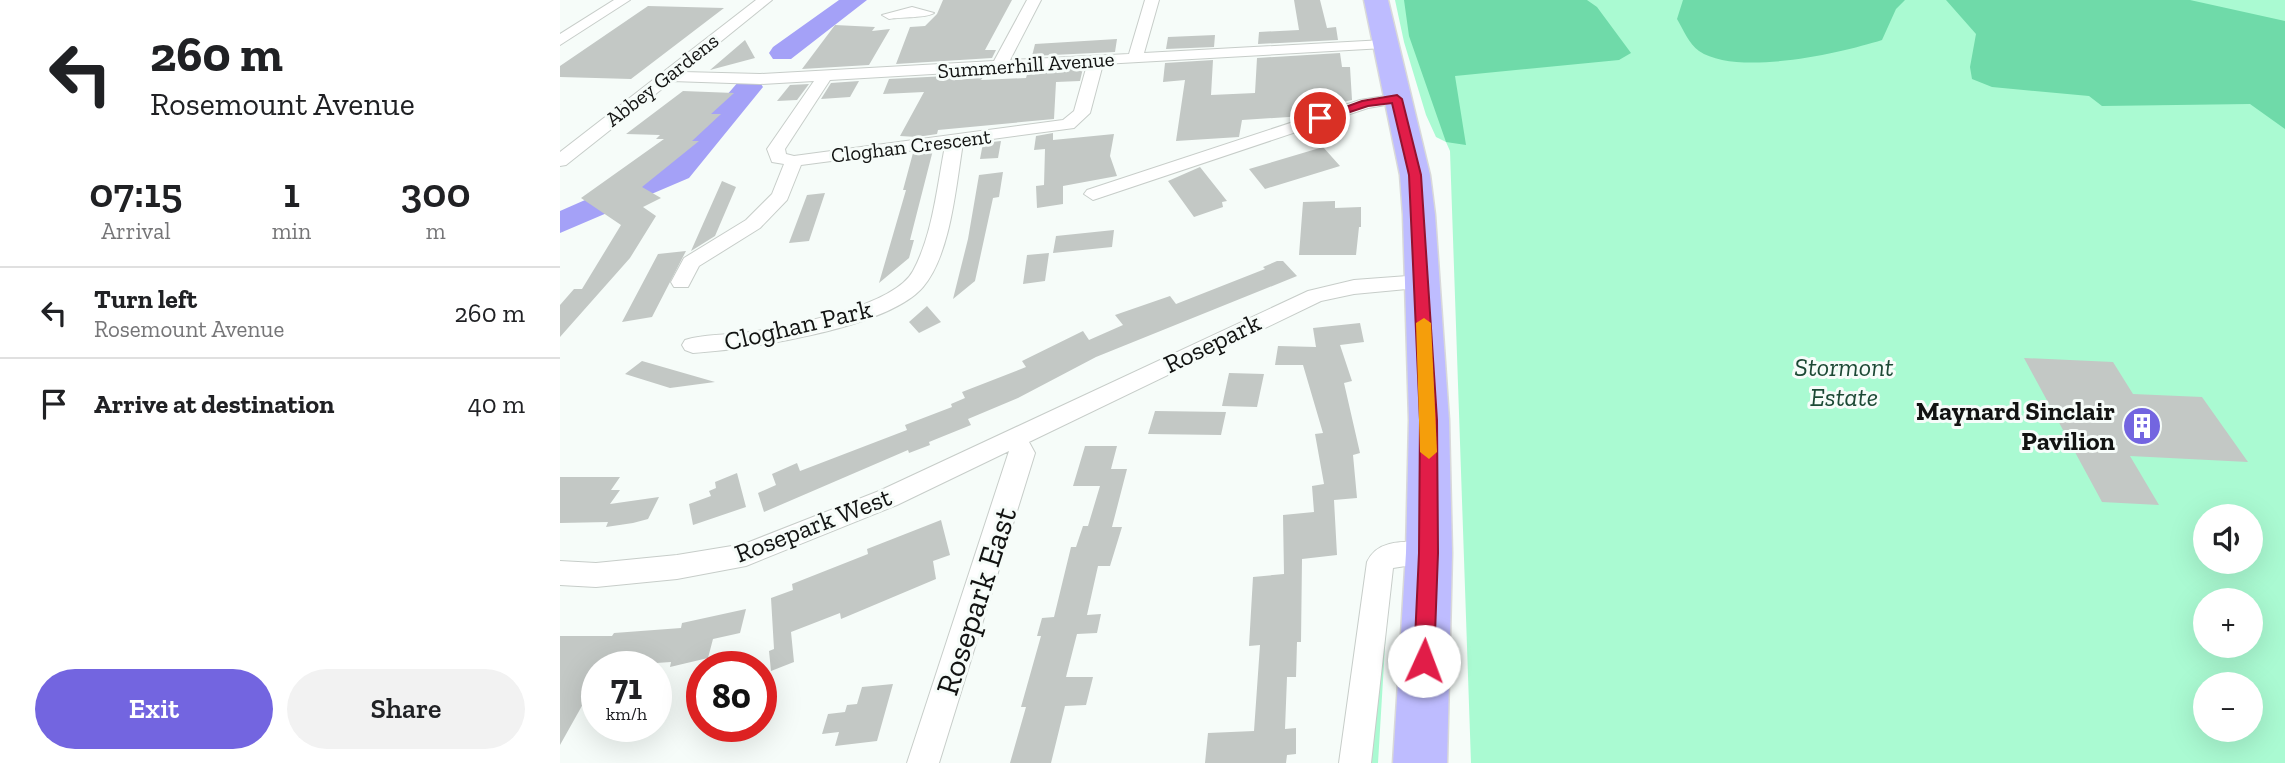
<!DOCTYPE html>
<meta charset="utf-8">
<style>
body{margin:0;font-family:"Zilla Slab",serif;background:#f2f2f2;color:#202124;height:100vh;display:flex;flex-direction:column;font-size:26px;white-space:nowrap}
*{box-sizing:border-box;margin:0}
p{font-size:23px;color:#757577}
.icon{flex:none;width:38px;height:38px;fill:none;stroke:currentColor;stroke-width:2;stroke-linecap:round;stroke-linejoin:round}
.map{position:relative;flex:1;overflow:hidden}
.drawer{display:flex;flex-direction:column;background:#fff;width:560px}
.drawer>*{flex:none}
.hud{background:#fff;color:#202124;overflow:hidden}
.buttons{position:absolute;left:1633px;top:504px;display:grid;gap:14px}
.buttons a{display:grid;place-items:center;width:70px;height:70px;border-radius:50%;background:#fff;box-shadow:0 7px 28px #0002;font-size:35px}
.speed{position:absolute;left:21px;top:651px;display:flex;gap:14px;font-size:35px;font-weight:700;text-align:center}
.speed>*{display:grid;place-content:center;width:91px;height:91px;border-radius:50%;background:#fff;box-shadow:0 7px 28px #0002;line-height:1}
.speed small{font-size:18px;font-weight:400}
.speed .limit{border:10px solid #d22;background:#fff;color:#111}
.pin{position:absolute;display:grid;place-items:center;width:60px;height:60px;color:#fff;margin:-30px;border:4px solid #fff;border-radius:50%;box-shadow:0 2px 7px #0007}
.me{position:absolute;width:77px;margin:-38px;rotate:2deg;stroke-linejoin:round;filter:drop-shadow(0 0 5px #0008)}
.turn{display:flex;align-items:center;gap:24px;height:147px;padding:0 35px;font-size:32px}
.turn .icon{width:91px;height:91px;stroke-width:2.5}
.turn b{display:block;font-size:49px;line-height:60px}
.eta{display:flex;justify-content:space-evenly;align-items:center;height:119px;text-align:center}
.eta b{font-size:42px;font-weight:600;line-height:49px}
.primary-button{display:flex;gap:14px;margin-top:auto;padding:14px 35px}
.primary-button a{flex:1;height:80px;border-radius:42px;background:#7365e0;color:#fff;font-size:28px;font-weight:600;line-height:80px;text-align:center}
.primary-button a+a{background:#f2f2f2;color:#202124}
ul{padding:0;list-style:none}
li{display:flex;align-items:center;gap:21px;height:91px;padding:0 35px;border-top:2px solid #e0e0e0}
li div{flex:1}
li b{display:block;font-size:26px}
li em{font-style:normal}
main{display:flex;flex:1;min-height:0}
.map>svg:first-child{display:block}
</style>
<main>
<section class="drawer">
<div class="hud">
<div class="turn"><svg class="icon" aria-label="left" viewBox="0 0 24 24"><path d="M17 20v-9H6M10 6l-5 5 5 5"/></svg><div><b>260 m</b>Rosemount Avenue</div></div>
</div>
<div class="eta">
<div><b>07:15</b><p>Arrival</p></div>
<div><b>1</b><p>min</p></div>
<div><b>300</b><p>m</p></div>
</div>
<ul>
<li><svg class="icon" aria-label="left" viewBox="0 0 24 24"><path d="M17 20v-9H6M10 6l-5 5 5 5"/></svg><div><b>Turn left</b><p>Rosemount Avenue</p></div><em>260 m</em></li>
<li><svg class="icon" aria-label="arrive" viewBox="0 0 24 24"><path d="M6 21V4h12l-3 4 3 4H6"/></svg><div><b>Arrive at destination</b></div><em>40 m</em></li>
</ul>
<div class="primary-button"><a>Exit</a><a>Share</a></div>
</section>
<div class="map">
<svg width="1725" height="763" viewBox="0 0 1725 763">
<rect width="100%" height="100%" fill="#f6fcf9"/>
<path fill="#aafad2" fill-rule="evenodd" d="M 835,0 L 1725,0 L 1725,763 L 911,763 L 890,151 L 886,142 L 876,137 L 866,115 L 844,42 ZM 1645,516 L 1690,516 L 1690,562 L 1645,562 ZM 1645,600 L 1690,600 L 1690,646 L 1645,646 ZM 1645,684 L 1690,684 L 1690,730 L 1645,730 Z
M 829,580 L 818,763 L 810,763 Z"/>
<path fill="#6fdaa9" d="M 844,0 L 1027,0 L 1037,7 L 1071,53 L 1059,60 L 895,76 L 906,145 L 886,142 L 849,36 Z
M 1123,0 L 1345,0 L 1336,9 L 1322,40 C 1281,53 1177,77 1139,51 C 1129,44 1123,29 1117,19 Z
M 1386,0 L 1630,0 L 1725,21 L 1725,129 L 1690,104 L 1542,106 L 1529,96 L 1432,87 L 1412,79 L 1410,67 L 1416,34 Z"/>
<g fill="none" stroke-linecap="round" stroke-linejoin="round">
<path fill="#a4a1f7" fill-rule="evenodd" d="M 279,0 L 307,0 L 231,59 L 213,59 L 209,53 L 213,47 Z
M 189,79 L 199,81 L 203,87 L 129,178 L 0,233 L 0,211 L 107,164 L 179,81 Z"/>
</g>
<path fill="#c3c8c5" d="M 383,0 L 452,0 L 425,50 L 436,50 L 432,58 L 336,64 L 350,27 L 365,26 L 377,14 Z
M 734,0 L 760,0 L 767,28 L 776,27 L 778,40 L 698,44 L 699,32 L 739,30 Z
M 88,6 L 164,8 L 71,79 L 0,77 L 0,66 Z
M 275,25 L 315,27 L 312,31 L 330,29 L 309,65 L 242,69 Z
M 655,35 L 654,47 L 606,49 L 608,37 Z
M 557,39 L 555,52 L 472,56 L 475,44 Z
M 185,40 L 195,58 L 150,70 Z
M 780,53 L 782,67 L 790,67 L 792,100 L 752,109 L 752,113 L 744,116 L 682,120 L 679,137 L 616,141 L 625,80 L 603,82 L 605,63 L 653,60 L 651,95 L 695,93 L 697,58 Z
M 523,68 L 520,81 L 496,82 L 494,119 L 378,130 L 377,134 L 357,137 L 340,136 L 364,92 L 323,94 L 329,79 L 425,74 L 421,80 L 466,78 L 468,71 Z
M 299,81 L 290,97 L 261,99 L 271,83 Z
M 249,84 L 237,100 L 217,101 L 230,85 Z
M 123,91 L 174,93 L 151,114 L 161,114 L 132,141 L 139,141 L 82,187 L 101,198 L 83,207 L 96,216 L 70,258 L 0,337 L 0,305 L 14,289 L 22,289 L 61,225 L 21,198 L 104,139 L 96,139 L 100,135 L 66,134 Z
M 493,133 L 493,140 L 554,134 L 550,156 L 557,176 L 503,186 L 503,204 L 477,208 L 476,186 L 484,185 L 485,149 L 474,150 L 476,136 Z
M 441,141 L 438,158 L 420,159 L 423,143 Z
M 763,147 L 780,166 L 705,189 L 689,169 Z
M 373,150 L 350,240 L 354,240 L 349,258 L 319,283 L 346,190 L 343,190 L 353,153 Z
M 640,167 L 667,201 L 662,202 L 663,207 L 634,217 L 608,181 Z
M 443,172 L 439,197 L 433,198 L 415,281 L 393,299 L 408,239 L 419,175 Z
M 162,181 L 176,187 L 155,236 L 131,251 Z
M 265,193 L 249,241 L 229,243 L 247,195 Z
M 775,201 L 775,208 L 801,207 L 801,227 L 799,227 L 796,255 L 739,255 L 743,202 Z
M 554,230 L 552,247 L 493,253 L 496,236 Z
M 126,251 L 92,317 L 62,322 L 98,254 Z
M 489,253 L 485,281 L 463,284 L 467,255 Z
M 717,261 L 723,261 L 737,276 L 536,357 L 458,398 L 408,419 L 411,425 L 369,442 L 370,445 L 349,453 L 348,450 L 204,512 L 198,493 L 216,485 L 212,474 L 237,463 L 240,471 L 347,430 L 345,425 L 392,407 L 391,404 L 405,398 L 402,392 L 466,367 L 462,361 L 523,331 L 529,340 L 563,325 L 555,315 L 610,296 L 616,304 L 705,269 L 703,267 Z
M 367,306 L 381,322 L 359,333 L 349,322 Z
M 800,323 L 804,342 L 780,345 L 792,381 L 784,383 L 800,453 L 793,455 L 797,498 L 774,500 L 777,555 L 742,559 L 741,642 L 737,642 L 736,677 L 727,677 L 725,729 L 736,728 L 736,754 L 727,755 L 726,763 L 645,763 L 648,733 L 694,731 L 700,645 L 689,646 L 693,577 L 724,574 L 723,515 L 754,512 L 752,486 L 764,484 L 755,434 L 763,433 L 743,365 L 715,365 L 718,346 L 756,347 L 753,328 Z
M 1464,358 L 1553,362 L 1573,394 L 1642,397 L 1688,462 L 1570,456 L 1599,505 L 1542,502 Z
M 82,361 L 155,382 L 110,388 L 65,374 Z
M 669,373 L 704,374 L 697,407 L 662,406 Z
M 595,411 L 666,412 L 661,435 L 588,434 Z
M 525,446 L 557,446 L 551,469 L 567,469 L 552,527 L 562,527 L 550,566 L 538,566 L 527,615 L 541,614 L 537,633 L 517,634 L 506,677 L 533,677 L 526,705 L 505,706 L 491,763 L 450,763 L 466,707 L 461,707 L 481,636 L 477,636 L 482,618 L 494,617 L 511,547 L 516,547 L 523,526 L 528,526 L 540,486 L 513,486 Z
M 177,473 L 186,507 L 133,525 L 129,504 L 151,496 L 149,491 L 156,488 L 155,482 Z
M 0,477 L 60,477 L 51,490 L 60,490 L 50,504 L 99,497 L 88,519 L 73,523 L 46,527 L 48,522 L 0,523 Z
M 381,520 L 390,555 L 373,561 L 376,579 L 281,619 L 280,613 L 231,632 L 234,662 L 211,671 L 209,651 L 214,649 L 211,598 L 233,590 L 232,584 L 308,554 L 307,549 Z
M 186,609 L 180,633 L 153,639 L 148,658 L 110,667 L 111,662 L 37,667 L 37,679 L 0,745 L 0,636 L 52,636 L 54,633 L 121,628 L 122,623 Z
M 333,684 L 317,741 L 275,746 L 279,732 L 262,734 L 268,714 L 285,712 L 287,705 L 297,704 L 302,687 Z"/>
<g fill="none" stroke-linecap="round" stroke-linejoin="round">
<defs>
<path id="minor" d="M 54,0 L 70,0 L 0,45 L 0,34 Z
M 196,0 L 212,0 L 123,72 L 200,74 L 434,61 L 467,0 L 481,0 L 450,60 L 569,54 L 585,0 L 599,0 L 584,53 L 824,40 L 831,44 L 824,48 L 543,64 L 530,113 L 514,128 L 403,143 C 396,185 391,254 363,287 C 327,329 187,349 133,353 L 125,350 L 122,345 L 125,340 C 144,334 165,335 184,333 C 224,327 333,308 353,271 C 373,234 377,186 385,146 L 241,165 L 227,200 L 200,228 L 139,266 L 128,287 L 114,287 L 111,282 L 124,258 L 186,220 L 212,194 L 224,164 L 212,162 L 207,149 L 254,81 L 200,84 L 112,81 L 6,165 L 0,166 L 0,152 ZM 527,65 L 514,111 L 503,120 L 234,156 L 226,154 L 225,149 L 270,80 Z
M 352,7 L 374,13 C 368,18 340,17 329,19 L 322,15 Z
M 837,94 L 843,96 L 843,102 L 808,108 L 539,198 L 533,200 L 524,194 L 527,190 L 800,100 Z
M 861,275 L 871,282 L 868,287 L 794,294 L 761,301 L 469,442 L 475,453 L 379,763 L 347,763 L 449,451 L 337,505 L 186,566 L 117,579 L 36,587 L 0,585 L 0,561 L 36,563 L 117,555 L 184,544 L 319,491 L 748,291 L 794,280 Z
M 869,542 L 878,545 L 882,553 L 878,561 L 833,568 L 811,763 L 779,763 L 807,562 C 818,538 846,542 869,542 Z"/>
<path id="trunk" d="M 804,0 L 828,0 L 870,175 L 875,215 L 889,420 L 892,553 L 887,763 L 833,763 L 846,553 L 849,420 L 843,215 L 840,175 Z"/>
</defs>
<use href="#minor" stroke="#c7cdc9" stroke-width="2"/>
<use href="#trunk" stroke="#d9d9d9" stroke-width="3"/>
<use href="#minor" fill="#fff" fill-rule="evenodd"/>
<use href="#trunk" fill="#bebcff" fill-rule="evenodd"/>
</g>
<path fill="#e11d48" stroke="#92132f" stroke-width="2" d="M 837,95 L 842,99 L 861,175 L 877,420 L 878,553 L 874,661 L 871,667 L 864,670 L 857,667 L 854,661 L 859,553 L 860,420 L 849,175 L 832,103 L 808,106 L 760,122 L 755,118 L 802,101 Z"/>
<path fill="#f59e0b" d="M 864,318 L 871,323 L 877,452 L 869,459 L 860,452 L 856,323 Z"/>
<defs>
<symbol id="building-disc" viewBox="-11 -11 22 22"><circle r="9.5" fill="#7365e0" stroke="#f6fcf9"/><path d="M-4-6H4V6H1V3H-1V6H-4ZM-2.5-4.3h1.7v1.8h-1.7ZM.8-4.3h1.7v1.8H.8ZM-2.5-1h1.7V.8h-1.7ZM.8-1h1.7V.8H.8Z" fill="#fff"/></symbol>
</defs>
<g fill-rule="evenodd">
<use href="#building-disc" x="1560" y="404" width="44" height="44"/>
</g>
<g text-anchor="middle" stroke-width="6" stroke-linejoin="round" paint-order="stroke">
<g font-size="21" fill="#121312" stroke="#f6fcf9">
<text transform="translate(466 65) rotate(-4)" y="7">Summerhill Avenue</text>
<text transform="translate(102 80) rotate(-38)" y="7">Abbey Gardens</text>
<text transform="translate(351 146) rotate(-7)" y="7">Cloghan Crescent</text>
</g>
<g font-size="26" fill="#121312" stroke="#f6fcf9">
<text transform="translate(238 325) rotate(-13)" y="9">Cloghan Park</text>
<text transform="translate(652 343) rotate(-26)" y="9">Rosepark</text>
<text transform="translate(253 525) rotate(-21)" y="9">Rosepark West</text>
</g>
<g font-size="26" font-style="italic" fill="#1c4935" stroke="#f6fcf9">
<text x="1284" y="376">Stormont<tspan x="1284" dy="30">Estate</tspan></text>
</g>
<g font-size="26" font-weight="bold" fill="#121312" stroke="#f6fcf9" text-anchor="end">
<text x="1555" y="420">Maynard Sinclair<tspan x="1555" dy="30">Pavilion</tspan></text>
</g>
<g font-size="32" fill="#121312" stroke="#f6fcf9">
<text transform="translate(416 601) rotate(-72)" y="11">Rosepark East</text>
</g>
</g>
</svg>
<div class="buttons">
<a><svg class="icon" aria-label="sound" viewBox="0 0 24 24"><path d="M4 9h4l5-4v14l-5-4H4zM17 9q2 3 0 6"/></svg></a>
<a>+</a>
<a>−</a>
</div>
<div class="speed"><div>71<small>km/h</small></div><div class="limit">80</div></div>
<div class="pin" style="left:760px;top:118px;background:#d93025"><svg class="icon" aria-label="arrive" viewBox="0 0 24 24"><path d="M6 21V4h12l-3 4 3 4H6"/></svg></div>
<svg class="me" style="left:864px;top:661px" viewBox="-20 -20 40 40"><circle r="19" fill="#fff"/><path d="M0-13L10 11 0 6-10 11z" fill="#e11d48"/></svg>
</div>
</main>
